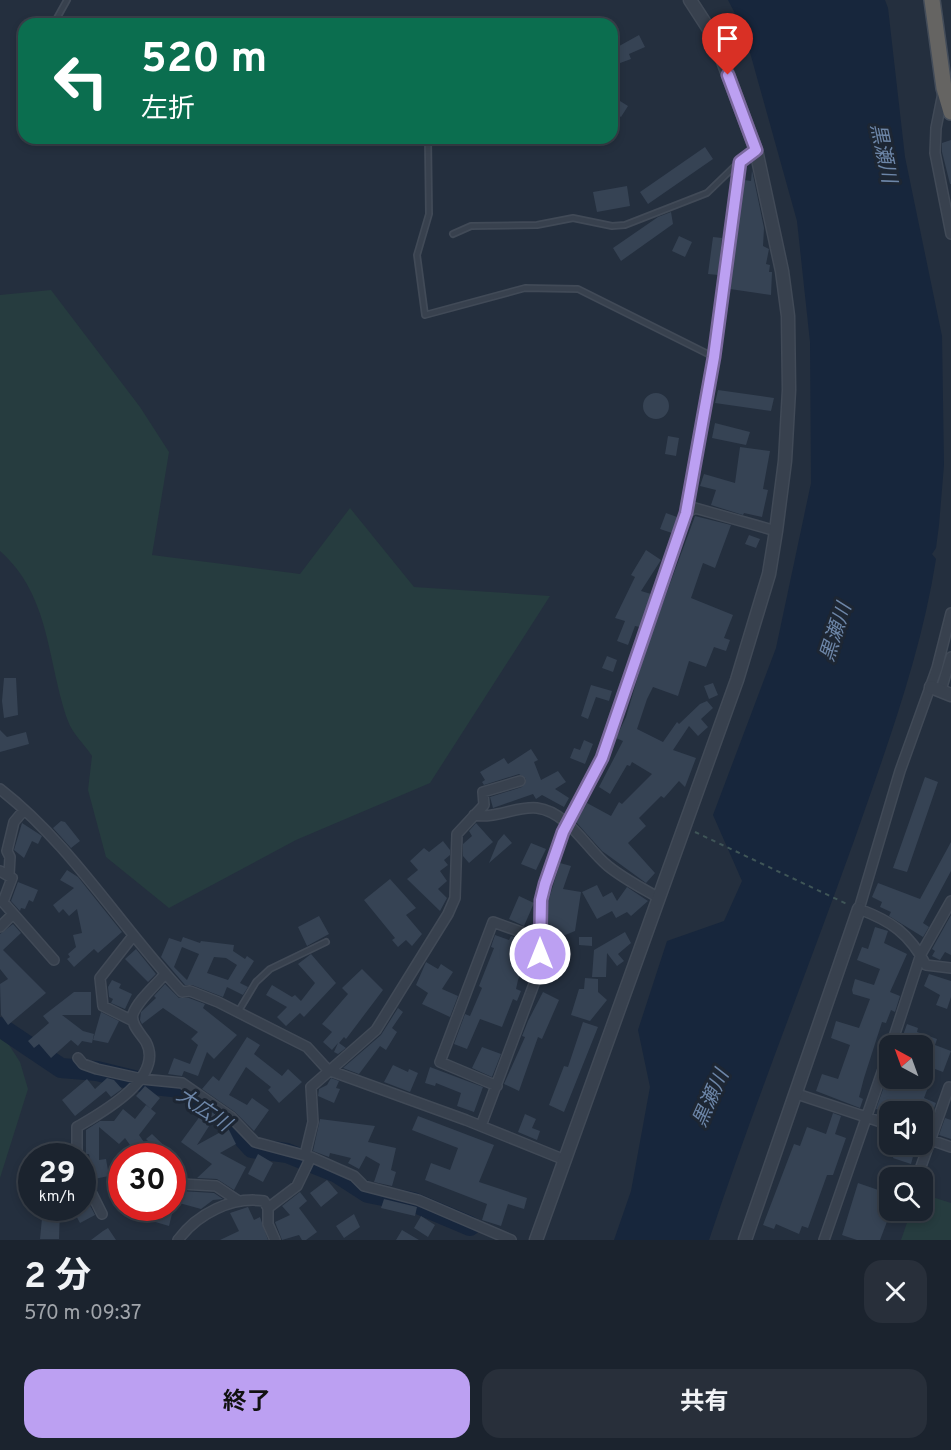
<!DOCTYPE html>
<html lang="ja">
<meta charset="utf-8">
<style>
body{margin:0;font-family:Overpass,"Noto Sans JP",sans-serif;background:#282f3a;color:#f1f3f6;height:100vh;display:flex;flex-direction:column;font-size:22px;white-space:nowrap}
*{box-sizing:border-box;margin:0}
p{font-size:20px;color:#a0a4aa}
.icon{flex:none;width:33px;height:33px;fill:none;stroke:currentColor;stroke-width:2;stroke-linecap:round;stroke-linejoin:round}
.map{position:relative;height:1240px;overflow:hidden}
.side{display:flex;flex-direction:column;background:#1b232e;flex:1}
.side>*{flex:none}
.banner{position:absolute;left:18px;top:18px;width:600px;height:126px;border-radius:18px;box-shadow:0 3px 9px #0003,0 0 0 2px #39404a;background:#0b6e4f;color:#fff;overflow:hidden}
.needle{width:39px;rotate:319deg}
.buttons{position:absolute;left:879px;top:1035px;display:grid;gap:12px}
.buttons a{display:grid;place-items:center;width:54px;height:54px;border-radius:12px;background:#1b232e;box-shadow:0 3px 9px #0003,0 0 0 2px #39404a;font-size:30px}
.speed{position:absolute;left:18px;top:1143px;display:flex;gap:12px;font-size:30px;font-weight:700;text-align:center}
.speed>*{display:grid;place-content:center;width:78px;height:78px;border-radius:50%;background:#1b232e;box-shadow:0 3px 9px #0003,0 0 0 2px #39404a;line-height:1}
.speed small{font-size:15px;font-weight:400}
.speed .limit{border:9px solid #d22;background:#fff;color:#111}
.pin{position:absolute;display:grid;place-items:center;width:51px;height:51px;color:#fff;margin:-62px -26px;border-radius:50% 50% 50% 0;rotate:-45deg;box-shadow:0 0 6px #0007}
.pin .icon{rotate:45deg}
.me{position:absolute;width:66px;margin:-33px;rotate:0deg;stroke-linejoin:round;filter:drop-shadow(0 0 4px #0008)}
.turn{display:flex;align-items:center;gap:21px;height:126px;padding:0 24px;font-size:27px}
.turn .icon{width:78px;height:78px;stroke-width:2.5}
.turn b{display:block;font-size:42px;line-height:51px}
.round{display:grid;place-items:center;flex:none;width:63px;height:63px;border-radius:18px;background:#282f3a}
.overview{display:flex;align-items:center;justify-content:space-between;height:102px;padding:0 24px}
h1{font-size:36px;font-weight:700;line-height:45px}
.button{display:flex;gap:12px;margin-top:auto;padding:12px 24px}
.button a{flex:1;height:69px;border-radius:18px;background:#bca0f2;color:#111;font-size:24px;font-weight:700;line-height:69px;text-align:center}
.button a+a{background:#282f3a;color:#f1f3f6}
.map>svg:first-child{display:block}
</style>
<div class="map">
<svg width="951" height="1240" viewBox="0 0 951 1240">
<rect width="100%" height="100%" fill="#242f3e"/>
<path fill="#263c3f" d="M 51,290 L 140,407 L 169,452 L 152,555 L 300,574 L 350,508 L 414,587 L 550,596 L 430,783 L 296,840 L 169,908 L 106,857 L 88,790 L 92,756 C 85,745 72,733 68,721 C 47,662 51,596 0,551 L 0,295 Z
M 0,1031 L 20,1062 L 28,1089 L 0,1178 Z
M 923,1194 L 951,1203 L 951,1240 L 901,1240 L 911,1211 L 922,1210 Z"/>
<path fill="#17263c" d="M 728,0 L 885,0 L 888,8 L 905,157 L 942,336 L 944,465 L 939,525 L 936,548 L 932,554 L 936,559 C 921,655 887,746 855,838 C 807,972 754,1105 709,1240 L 614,1240 L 631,1191 L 650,1087 L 638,1030 L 667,941 L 724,921 L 742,881 L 713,815 L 776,648 L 811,483 L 810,342 L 797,221 L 744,31 Z"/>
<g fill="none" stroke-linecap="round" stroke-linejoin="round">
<path stroke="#17263c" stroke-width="20" d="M 0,1027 L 61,1068 L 97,1071 L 154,1085 L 181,1088 L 225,1118 L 252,1148 L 287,1153 L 337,1173 L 368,1193 L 413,1202 L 470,1226"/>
</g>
<path fill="#364354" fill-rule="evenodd" d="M 639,35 L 645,47 L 629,54 L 631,59 L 612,66 L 612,50 Z
M 612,96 L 628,106 L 621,117 L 612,111 Z
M 951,140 L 951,184 L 950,184 L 942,152 L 942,143 Z
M 705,147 L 713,159 L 648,204 L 640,192 Z
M 752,170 L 764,228 L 763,246 L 769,249 L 766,264 L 770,265 L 769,272 L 772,272 L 771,295 L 730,289 L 744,180 L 751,181 Z
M 627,186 L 630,206 L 597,212 L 593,192 Z
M 671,212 L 673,224 L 621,261 L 613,248 L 658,217 Z
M 679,236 L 692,242 L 685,257 L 672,251 Z
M 713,237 L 722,238 L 718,275 L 708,274 Z
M 718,390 L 774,398 L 771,411 L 715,403 Z
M643 406a13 13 0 1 1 26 0a13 13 0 1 1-26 0Z
M 715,423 L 750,432 L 746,445 L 712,438 Z
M 668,436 L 679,438 L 676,456 L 665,454 Z
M 740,447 L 770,451 L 763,489 L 768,490 L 762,517 L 744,513 L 743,515 L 711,505 L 716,490 L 700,486 L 704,474 L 735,483 Z
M 666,513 L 677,517 L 672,533 L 660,529 Z
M 695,516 L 731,525 L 715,568 L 703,563 L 691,598 L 733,615 L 724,638 L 730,640 L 726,651 L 714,647 L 706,667 L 689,661 L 678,696 L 653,687 L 647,699 L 637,729 L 663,742 L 677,722 L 679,724 L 700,704 L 707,701 L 713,708 L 701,719 L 708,727 L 698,736 L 689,726 L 673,750 L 696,758 L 685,787 L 679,781 L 664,798 L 661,796 L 639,818 L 646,826 L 628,843 L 655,873 L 646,883 L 602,851 L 576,822 L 587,803 L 611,816 L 619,802 L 622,804 L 652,774 L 632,762 L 630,766 L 627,765 L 610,794 L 599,787 L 623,741 L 616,738 L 626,717 L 647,646 Z
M 749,535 L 760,539 L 756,548 L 745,544 Z
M 646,550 L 661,560 L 641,591 L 651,594 L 640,627 L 635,626 L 628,645 L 617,641 L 625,621 L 615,618 L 635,577 L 631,575 Z
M 607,656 L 617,660 L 613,672 L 602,668 Z
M 4,678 L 16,678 L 18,715 L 4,718 L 2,701 Z
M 713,683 L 718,695 L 709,699 L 704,686 Z
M 591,685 L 612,691 L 609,701 L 596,697 L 588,719 L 581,716 Z
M 0,730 L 7,737 L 26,732 L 29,744 L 0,752 Z
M 584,740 L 593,744 L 585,764 L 570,758 L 574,748 L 580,750 Z
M 531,749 L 538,760 L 534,762 L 541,780 L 558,771 L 566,782 L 555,789 L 569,798 L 564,807 L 542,795 L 536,799 L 533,794 L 493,808 L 490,797 L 522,787 L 526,779 L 519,774 L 484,785 L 482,782 L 485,780 L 480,772 L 504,758 L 508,764 Z
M 925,777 L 938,782 L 907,872 L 893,868 Z
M 61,821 L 65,822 L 80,841 L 71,848 L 53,828 Z
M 22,823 L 42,836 L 38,844 L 32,841 L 24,858 L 14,850 Z
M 476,823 L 493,842 L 469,863 L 463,856 L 463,844 L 472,836 L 469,831 Z
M 504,834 L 512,843 L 489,863 L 498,841 Z
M 443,841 L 450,850 L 450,855 L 444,860 L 448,865 L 440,871 L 447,881 L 438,889 L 447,898 L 440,911 L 407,879 L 418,870 L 410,861 L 424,848 L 429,852 Z
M 951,842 L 951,871 L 923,923 L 929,927 L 923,937 L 889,916 L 891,912 L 880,907 L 882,902 L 872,897 L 878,883 L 920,899 Z
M 531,843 L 546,849 L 536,870 L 521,864 Z
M 560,863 L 571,866 L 563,889 L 581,892 L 575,931 L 558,938 L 558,980 L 545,980 L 548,967 L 548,902 Z
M 67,870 L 78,877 L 122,932 L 98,953 L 94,949 L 74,967 L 67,959 L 70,957 L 68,954 L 76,947 L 73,935 L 82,933 L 77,909 L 69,916 L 63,909 L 59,913 L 53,905 L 74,888 L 60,880 Z
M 390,879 L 416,908 L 406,915 L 422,934 L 412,946 L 406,940 L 398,947 L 392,940 L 395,938 L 364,900 Z
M 18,882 L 38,890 L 33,902 L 29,900 L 25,909 L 21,908 L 20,911 L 11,901 Z
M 597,885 L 603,897 L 612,892 L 617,901 L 627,887 L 648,901 L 631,916 L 627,912 L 616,918 L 612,911 L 597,919 L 582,892 Z
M 519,896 L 534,903 L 524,926 L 509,919 Z
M 951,915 L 951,955 L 945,952 L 940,960 L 932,956 L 935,951 L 932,949 Z
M 319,916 L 329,934 L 307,946 L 298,927 Z
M 13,924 L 21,933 L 3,950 L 46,993 L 8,1025 L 1,1015 L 0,984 L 8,979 L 0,969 L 0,934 Z
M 875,927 L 888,931 L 884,943 L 907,954 L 890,992 L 900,996 L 895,1012 L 891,1010 L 886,1023 L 882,1022 L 864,1078 L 859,1097 L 863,1099 L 860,1108 L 816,1091 L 822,1074 L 838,1079 L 850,1045 L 831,1038 L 836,1021 L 859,1028 L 870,999 L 853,994 L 852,990 L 855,979 L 874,985 L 880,969 L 857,960 L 862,947 L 868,949 Z
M 625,932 L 631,943 L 618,954 L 624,961 L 617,966 L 607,953 L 606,977 L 592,977 L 594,950 Z
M 495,935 L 509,940 L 511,936 L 533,943 L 518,980 L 516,989 L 521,991 L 517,1001 L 513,999 L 502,1027 L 480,1019 L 467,1049 L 454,1044 L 465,1014 L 470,1016 L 482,988 L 479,986 L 494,948 L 491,947 Z
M 183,937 L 200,943 L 201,941 L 234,945 L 233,951 L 245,959 L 247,956 L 254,961 L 240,983 L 248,987 L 243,995 L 227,987 L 223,997 L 192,985 L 185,985 L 161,957 L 169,938 L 181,942 ZM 182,947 L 199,954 L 187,980 L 174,967 ZM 214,957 L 226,958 L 237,965 L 228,980 L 207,973 Z
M 579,937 L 592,937 L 592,946 L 579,945 Z
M 136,949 L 156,974 L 148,982 L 125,959 Z
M 311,954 L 336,983 L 304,1017 L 300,1013 L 286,1026 L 277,1017 L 287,1007 L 266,995 L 272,985 L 292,997 L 295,995 L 301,1001 L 315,983 L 298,964 Z
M 426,962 L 438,969 L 441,964 L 453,972 L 442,989 L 458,996 L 450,1017 L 422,1004 L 428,993 L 416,985 Z
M 362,969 L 383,990 L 346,1039 L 344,1037 L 339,1043 L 346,1048 L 338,1054 L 334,1052 L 338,1043 L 332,1050 L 323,1042 L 332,1032 L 322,1024 L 348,994 L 342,988 Z
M 929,974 L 951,981 L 951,997 L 947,1009 L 936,1005 L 940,995 L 924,986 Z
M 585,978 L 598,979 L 598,992 L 607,1000 L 590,1021 L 571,1015 L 579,989 L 584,989 Z
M 112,980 L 121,984 L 119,988 L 132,994 L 125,1009 L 111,1003 L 113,999 L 109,997 L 108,987 Z
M 165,984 L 179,998 L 189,998 L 205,1004 L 203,1008 L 237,1035 L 214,1059 L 207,1052 L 198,1076 L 184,1071 L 182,1076 L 168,1074 L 174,1058 L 190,1064 L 198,1045 L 191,1039 L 198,1032 L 163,1008 L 142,1024 L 140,1020 L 141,1012 L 156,998 L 154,996 Z
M 74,992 L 91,992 L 91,1015 L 62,1015 L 83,1031 L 94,1034 L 92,1043 L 82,1041 L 78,1046 L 71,1040 L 51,1058 L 39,1044 L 34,1048 L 28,1041 L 49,1023 L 43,1016 Z
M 543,992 L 559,1000 L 542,1039 L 538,1037 L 519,1091 L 504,1084 L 525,1037 L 522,1036 L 528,1021 Z
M 398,1008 L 403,1012 L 392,1028 L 397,1032 L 386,1050 L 380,1046 L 359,1074 L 343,1068 L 381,1035 Z
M 101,1012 L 119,1021 L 108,1043 L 93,1040 Z
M 583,1022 L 598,1027 L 564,1112 L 549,1105 L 564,1066 L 568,1067 Z
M 907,1024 L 918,1028 L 917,1032 L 937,1039 L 935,1045 L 951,1051 L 943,1072 L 935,1069 L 924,1098 L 936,1103 L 929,1122 L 922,1120 L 922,1112 L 917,1112 L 918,1108 L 896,1100 L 892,1112 L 890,1112 L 890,1118 L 879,1114 L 880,1110 L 876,1109 L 887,1078 L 922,1078 L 922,1046 L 901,1041 Z
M 247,1037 L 260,1045 L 254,1054 L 282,1076 L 288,1069 L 302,1082 L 279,1103 L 268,1090 L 271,1087 L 246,1067 L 229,1095 L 247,1105 L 252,1098 L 269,1110 L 254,1131 L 235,1112 L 202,1089 L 213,1076 L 219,1081 Z
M 482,1047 L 501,1054 L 492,1077 L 472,1068 Z
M 393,1065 L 408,1072 L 409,1069 L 418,1073 L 410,1092 L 384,1082 Z
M 430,1067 L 483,1087 L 474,1112 L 457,1106 L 461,1093 L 436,1083 L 435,1086 L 425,1083 Z
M 107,1078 L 114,1080 L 122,1089 L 111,1097 L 106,1091 L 75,1116 L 62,1100 L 87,1079 L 95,1089 Z
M 331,1078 L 339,1081 L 336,1088 L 340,1089 L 334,1103 L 318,1096 L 319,1089 L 327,1085 Z
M 145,1086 L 160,1098 L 151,1109 L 136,1096 Z
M 146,1105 L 156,1113 L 139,1135 L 146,1145 L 135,1152 L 125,1138 L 119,1144 L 99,1127 L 99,1160 L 106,1159 L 109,1176 L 94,1179 L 89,1154 L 86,1154 L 86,1130 L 100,1121 L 114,1121 L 123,1109 L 135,1119 Z
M 206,1108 L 216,1115 L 197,1145 L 228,1128 L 236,1144 L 220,1153 L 246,1167 L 234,1190 L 217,1179 L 197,1178 L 212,1164 L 181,1142 Z
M 833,1113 L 841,1116 L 835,1134 L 846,1138 L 833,1175 L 827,1175 L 808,1228 L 802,1226 L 799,1234 L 776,1224 L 774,1229 L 763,1225 L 794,1144 L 800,1146 L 807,1127 L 826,1134 Z
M 525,1114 L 536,1119 L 532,1128 L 540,1131 L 537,1140 L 518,1132 Z
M 418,1116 L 494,1145 L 479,1182 L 527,1198 L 524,1209 L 508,1204 L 501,1226 L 482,1220 L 487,1204 L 425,1180 L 431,1163 L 450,1170 L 458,1148 L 412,1130 Z
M 945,1118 L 951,1120 L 951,1139 L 939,1135 Z
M 320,1119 L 375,1126 L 368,1142 L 396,1148 L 391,1170 L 396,1172 L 392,1186 L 374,1182 L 380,1164 L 366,1156 L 359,1169 L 348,1163 L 351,1158 L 330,1153 L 329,1157 L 313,1151 Z
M 152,1134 L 175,1156 L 163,1156 L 146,1139 Z
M 896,1148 L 914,1153 L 911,1164 L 893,1158 Z
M 258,1154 L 273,1163 L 263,1182 L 248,1174 Z
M 327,1180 L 338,1193 L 321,1207 L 310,1193 Z
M 858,1183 L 890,1194 L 891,1211 L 880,1240 L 857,1240 L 842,1235 Z
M 172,1188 L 180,1191 L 214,1193 L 223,1199 L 213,1200 L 201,1209 L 172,1201 Z
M 82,1190 L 95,1215 L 80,1223 L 72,1208 L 82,1208 Z
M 300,1192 L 307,1201 L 299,1208 L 317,1232 L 306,1240 L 302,1240 L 299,1235 L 282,1240 L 275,1222 L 290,1215 L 282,1206 Z
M 384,1199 L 417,1207 L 415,1216 L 381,1208 Z
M 248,1207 L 254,1220 L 260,1217 L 268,1240 L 220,1240 L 239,1231 L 230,1213 Z
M 43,1208 L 60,1208 L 59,1239 L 40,1239 Z
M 156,1208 L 173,1210 L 169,1226 L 152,1221 Z
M 354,1214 L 360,1227 L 344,1238 L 336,1226 Z
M 421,1216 L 435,1225 L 428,1237 L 414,1228 Z
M 108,1228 L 116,1240 L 91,1240 L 103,1231 Z
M 402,1230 L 419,1240 L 396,1240 Z"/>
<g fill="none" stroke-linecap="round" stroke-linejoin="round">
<defs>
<path id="service" d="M 61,24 L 57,18 L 67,0
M 428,138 L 429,214 L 417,255 L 425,315 L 525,288 L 578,289 L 714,357
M 453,234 L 471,226 L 537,225 L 573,218 L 612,226 L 625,225 L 707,193 L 738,163
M 238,1012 L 256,982 L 270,969 L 326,942"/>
<path id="minor" d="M 943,93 L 936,128 L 935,153 L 951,234
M 686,513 L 714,357 L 739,162 L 756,150
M 951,613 L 937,668 L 900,771 L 859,909 C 891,921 909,933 926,965 L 951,968
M 941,690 L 951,657
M 0,789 C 71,844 121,927 182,992 L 190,991 L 218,1002 L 307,1047 L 328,1070 L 466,1120 L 565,1160
M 474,815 C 496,819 515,806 537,808 C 568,812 587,849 608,866 C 624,879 642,888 659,898
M 0,871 L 12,878 L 3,902 L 54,960
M 9,875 L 10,857 L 7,851 L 14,822 L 24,810
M 0,927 L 13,914
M 133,1021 L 103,1006 L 100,978 L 133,936
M 891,1046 L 921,954 L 951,901
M 78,1058 L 83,1064 L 97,1069 L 142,1079 L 182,1083 L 231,1117 L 255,1142 L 311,1157 L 354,1176 L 364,1186 L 418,1200 L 511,1240
M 497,1086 L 440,1062 L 493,922 L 541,939
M 797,1094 L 890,1125
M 481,1126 L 540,968 L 541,900 L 545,884 L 563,832 L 602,758 L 686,513 L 695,508 L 776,531
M 922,1137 L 951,1147
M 153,1155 L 155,1156
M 305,1155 L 313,1122 L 311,1087 L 376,1030 L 448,914 L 455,898 L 457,834 L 484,805 L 483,792 L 520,781
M 77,1156 L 77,1127 C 101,1113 165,1078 146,1042 C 141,1034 130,1024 133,1014 C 138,1000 156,985 165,974
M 82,1174 L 102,1214
M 172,1176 L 182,1184 L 216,1186 L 237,1200
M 917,1178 L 949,1087
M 268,1208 L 297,1186 L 311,1157
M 178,1240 C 197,1214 232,1196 264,1201 L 268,1208 L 268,1224 L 275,1240
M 824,1240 L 890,1049"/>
<path id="tertiary" d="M 931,687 L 951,695
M 536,1240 L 737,680 L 769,574 L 776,531 L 785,461 L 789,390 L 788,316 L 782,271 L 756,150 L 714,37 L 690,0
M 745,1240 L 859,909"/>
<path id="trunk" d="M 932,0 L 944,88 L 951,112"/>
</defs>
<use href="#service" stroke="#414a57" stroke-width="8"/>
<use href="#minor" stroke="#414a57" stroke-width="12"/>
<use href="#tertiary" stroke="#414a57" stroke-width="15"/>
<use href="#trunk" stroke="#434c59" stroke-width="18"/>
<path stroke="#3f5557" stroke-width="2" stroke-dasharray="4.5 4.5" stroke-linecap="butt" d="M 695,832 L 849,905"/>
<use href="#service" stroke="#38414e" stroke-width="4.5"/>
<use href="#minor" stroke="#38414e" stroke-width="9"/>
<use href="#tertiary" stroke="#38414e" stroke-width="12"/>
<use href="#trunk" stroke="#656462" stroke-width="15"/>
</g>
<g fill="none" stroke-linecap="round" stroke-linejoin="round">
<defs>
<path id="route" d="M 540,954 L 541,900 L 545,884 L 563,832 L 602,758 L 686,513 L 714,357 L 740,162 L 756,150 L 728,75"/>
</defs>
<use href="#route" stroke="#7a689d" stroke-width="15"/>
<use href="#route" stroke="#bca0f2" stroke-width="10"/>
</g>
<g text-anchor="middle" stroke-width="6" stroke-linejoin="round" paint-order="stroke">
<g font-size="20" font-style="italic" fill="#6d86a8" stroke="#1d2633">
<text transform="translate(884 153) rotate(78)" y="7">黒瀬川</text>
<text transform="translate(835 632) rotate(-72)" y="7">黒瀬川</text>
<text transform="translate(710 1098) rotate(-66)" y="7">黒瀬川</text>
<text transform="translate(204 1109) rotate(34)" y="7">大広川</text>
</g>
</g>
</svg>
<div class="buttons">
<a><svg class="needle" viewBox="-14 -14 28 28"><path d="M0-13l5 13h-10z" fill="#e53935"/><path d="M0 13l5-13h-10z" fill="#a0a4aa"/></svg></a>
<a><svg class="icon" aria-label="sound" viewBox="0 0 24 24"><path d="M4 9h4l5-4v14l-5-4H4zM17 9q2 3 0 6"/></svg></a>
<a><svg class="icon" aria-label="search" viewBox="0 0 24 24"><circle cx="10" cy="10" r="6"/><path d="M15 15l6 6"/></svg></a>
</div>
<div class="speed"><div>29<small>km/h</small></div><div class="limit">30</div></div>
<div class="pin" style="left:728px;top:75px;background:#d93025"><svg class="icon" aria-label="arrive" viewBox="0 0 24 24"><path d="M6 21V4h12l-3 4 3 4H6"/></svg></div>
<svg class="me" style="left:540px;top:954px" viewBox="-20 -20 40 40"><circle r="17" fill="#bca0f2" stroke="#fff" stroke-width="3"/><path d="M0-11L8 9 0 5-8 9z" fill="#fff"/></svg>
<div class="banner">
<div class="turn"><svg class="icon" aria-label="left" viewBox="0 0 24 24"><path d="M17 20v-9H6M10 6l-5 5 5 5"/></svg><div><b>520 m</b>左折</div></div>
</div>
</div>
<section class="side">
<div class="overview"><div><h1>2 分</h1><p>570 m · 09:37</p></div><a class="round"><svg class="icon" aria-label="close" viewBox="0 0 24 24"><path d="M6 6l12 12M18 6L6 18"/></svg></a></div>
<div class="button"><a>終了</a><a>共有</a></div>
</section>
